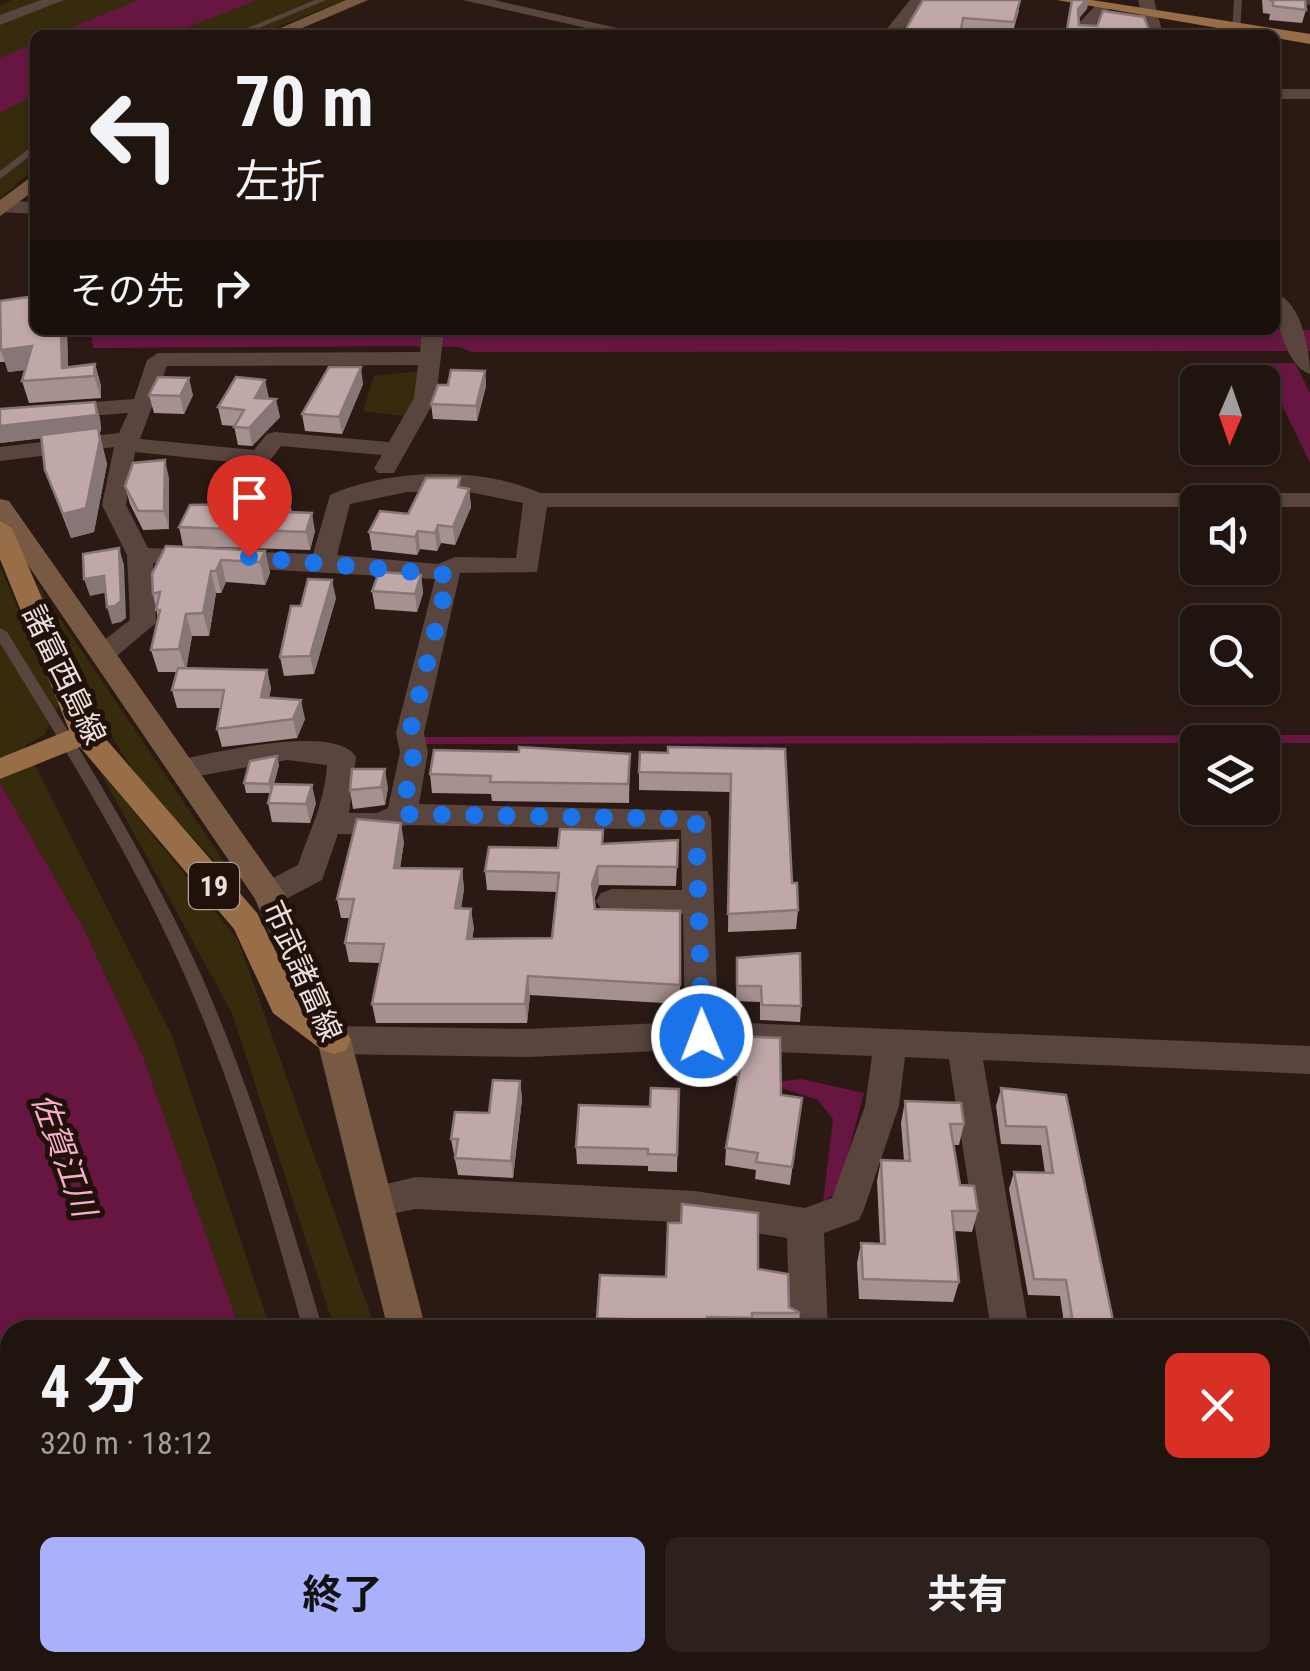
<!DOCTYPE html>
<html lang="ja">
<meta charset="utf-8">
<style>
body{margin:0;font-family:"Roboto Condensed","Noto Sans JP",sans-serif;background:#2d211d;color:#f1f3f6;height:100vh;display:flex;flex-direction:column;font-size:38px;white-space:nowrap}
*{box-sizing:border-box;margin:0}
p{font-size:32px;color:#a29e9e}
.icon{flex:none;width:55px;height:55px;fill:none;stroke:currentColor;stroke-width:2;stroke-linecap:round;stroke-linejoin:round}
.map{position:relative;flex:1;overflow:hidden}
.panel{position:absolute;left:0px;top:1320px;width:1310px;height:352px;display:flex;flex-direction:column;background:#20140f;border-radius:30px 30px 0 0;box-shadow:0 2px 8px #0004,0 0 0 2px #3d332f}
.panel>*{flex:none}
.banner{position:absolute;left:30px;top:30px;width:1250px;height:305px;border-radius:15px;box-shadow:0 2px 8px #0004,0 0 0 2px #3d332f;background:#20140f;color:#f1f3f6;overflow:hidden}
.needle{width:65px;rotate:182deg}
.buttons{position:absolute;left:1180px;top:365px;display:grid;gap:20px}
.buttons a{display:grid;place-items:center;width:100px;height:100px;border-radius:15px;background:#20140f;box-shadow:0 2px 8px #0004,0 0 0 2px #3d332f;font-size:50px}
.pin{position:absolute;display:grid;place-items:center;width:85px;height:85px;color:#fff;margin:-102px -42px;border-radius:50% 50% 50% 0;rotate:-45deg;box-shadow:0 0 10px #0007}
.pin .icon{rotate:45deg}
.me{position:absolute;width:110px;margin:-55px;rotate:359deg;stroke-linejoin:round;filter:drop-shadow(0 0 8px #0008)}
.turn{display:flex;align-items:center;gap:35px;height:210px;padding:0 40px;font-size:45px}
.turn .icon{width:130px;height:130px;stroke-width:2.5}
.turn b{display:block;font-size:70px;line-height:85px}
.then{display:flex;align-items:center;height:95px;padding:0 40px;background:#0003;gap:20px;font-size:38px}
.round{display:grid;place-items:center;flex:none;width:105px;height:105px;border-radius:15px;background:#2d211d}
.overview{display:flex;align-items:center;justify-content:space-between;height:170px;padding:0 40px}
h1{font-size:60px;font-weight:700;line-height:75px}
.button{display:flex;gap:20px;margin-top:auto;padding:20px 40px}
.button a{flex:1;height:115px;border-radius:15px;background:#a9b0fc;color:#111;font-size:40px;font-weight:700;line-height:115px;text-align:center}
.button a+a{background:#2d211d;color:#f1f3f6}
.map>svg:first-child{display:block}
</style>
<div class="map">
<svg width="1310" height="1671" viewBox="0 0 1310 1671">
<rect width="100%" height="100%" fill="#2b1a14"/>
<path fill="#362b0d" d="M 12,0 L 152,0 L 69,35 L 35,35 L 35,49 L 0,67 L 0,5 Z
M 235,0 L 346,0 L 257,35 L 145,35 Z
M 35,82 L 35,168 L 0,198 L 0,102 Z
M 421,371 L 412,417 L 363,411 L 374,376 Z
M 0,566 L 59,704 L 45,734 L 25,746 L 172,1036 L 271,1330 L 240,1330 L 142,1054 L 83,927 L 0,783 Z
M 32,577 L 247,896 L 141,782 L 70,672 Z
M 98,768 L 238,940 L 376,1330 L 335,1330 L 232,1013 Z"/>
<path fill="#671642" d="M 138,0 L 257,0 L 168,35 L 54,35 Z
M 35,43 L 35,94 L 0,113 L 0,58 Z
M 90,330 L 117,330 L 118,334 L 413,336 L 460,335 L 475,330 L 1310,330 L 1310,351 L 472,352 L 459,347 L 407,346 L 93,348 Z
M 1262,363 L 1295,363 L 1310,393 L 1310,463 Z
M 1310,735 L 1310,743 L 424,744 L 423,737 Z
M 0,783 L 83,927 L 142,1054 L 240,1330 L 10,1330 L 10,1662 L 306,1662 L 307,1671 L 0,1671 Z
M 801,1079 L 864,1093 L 838,1191 L 823,1202 L 833,1119 L 818,1100 L 767,1083 Z"/>
<g fill="none" stroke-linecap="round" stroke-linejoin="round">
<path fill="#59453e" fill-rule="evenodd" d="M 315,0 L 326,0 L 242,35 L 231,35 Z
M 1234,0 L 1242,0 L 1240,31 L 1236,33 L 1232,31 Z
M 35,144 L 35,152 L 0,179 L 0,171 Z
M 0,628 L 7,632 C 76,744 148,856 202,977 C 252,1091 288,1211 323,1330 L 303,1330 C 270,1210 235,1090 185,976 C 134,860 66,751 0,643 Z
M 384,1662 L 406,1662 L 408,1671 L 386,1671 Z"/>
<path fill="#59453e" fill-rule="evenodd" d="M 41,0 L 64,0 L 0,25 L 0,15 Z
M 463,0 L 494,0 L 648,35 L 617,35 Z
M 910,0 L 926,0 L 898,35 L 882,35 Z
M 1138,0 L 1154,0 L 1163,35 L 1147,35 Z
M 1294,0 L 1310,0 L 1310,5 L 1297,3 Z
M 1096,5 L 1110,8 L 1096,23 L 1095,35 L 1079,35 L 1080,22 Z
M 1275,89 L 1310,89 L 1310,99 L 1275,99 Z
M 4,201 L 35,202 L 35,214 L 0,212 Z
M 1275,293 C 1301,301 1310,350 1310,374 C 1285,366 1275,316 1275,293 Z
M 422,330 L 444,330 L 436,398 L 394,473 L 378,473 L 374,468 L 382,455 L 281,446 L 268,463 L 260,465 L 135,452 L 126,505 L 148,548 L 313,554 L 330,495 C 388,469 482,466 540,493 L 1310,493 L 1310,507 L 1262,507 L 1262,502 L 1198,502 L 1198,507 L 547,507 L 537,572 L 460,573 L 424,733 L 428,752 L 419,804 L 707,811 L 711,819 L 718,1022 L 1310,1046 L 1310,1074 L 983,1060 L 1029,1330 L 991,1330 L 949,1059 L 905,1057 L 899,1106 L 864,1209 L 859,1220 L 824,1233 L 828,1330 L 790,1330 L 787,1238 L 695,1223 L 416,1209 L 374,1217 L 361,1212 L 356,1201 L 361,1190 L 416,1177 L 695,1191 L 805,1208 L 832,1198 L 865,1106 L 872,1056 L 702,1049 L 528,1057 L 334,1054 L 322,1050 L 317,1040 L 322,1030 L 334,1026 L 528,1029 L 685,1022 L 683,914 L 612,913 L 601,909 L 596,901 L 601,893 L 612,889 L 682,890 L 681,830 L 406,825 L 380,835 L 338,834 L 322,880 L 280,902 L 258,902 L 253,894 L 258,886 L 298,865 C 311,827 324,805 327,765 L 287,760 L 182,779 L 168,769 L 182,759 C 215,753 336,723 356,757 L 349,813 L 377,813 L 388,808 L 400,752 L 396,733 L 435,579 L 153,563 L 156,623 L 112,660 L 94,660 L 90,654 L 94,648 L 130,620 L 127,555 L 102,505 L 114,447 L 0,461 L 0,447 L 119,433 L 128,413 L 0,423 L 0,409 L 134,399 L 147,360 L 158,353 L 420,352 ZM 418,365 L 414,398 L 389,442 L 275,432 L 267,434 L 254,450 L 140,439 L 167,366 ZM 407,492 L 469,492 L 523,503 L 516,558 L 455,557 L 438,564 L 337,555 L 350,504 Z
M 883,1662 L 927,1662 L 927,1671 L 883,1671 Z"/>
<path fill="#785943" fill-rule="evenodd" d="M 346,0 L 368,0 L 286,35 L 264,35 Z
M 35,174 L 35,190 L 0,216 L 0,200 Z
M 0,499 L 9,501 L 285,894 L 351,1040 L 426,1330 L 388,1330 L 317,1040 L 255,899 L 0,524 Z
M 466,1662 L 510,1662 L 512,1671 L 468,1671 Z"/>
<path fill="#986e48" fill-rule="evenodd" d="M 1057,0 L 1092,0 L 1310,34 L 1310,44 Z
M 0,521 L 12,528 L 98,730 L 257,913 L 297,995 L 346,1030 L 351,1040 L 346,1050 L 334,1054 L 322,1050 L 273,1013 L 234,929 L 80,747 L 0,779 L 0,758 L 69,730 L 0,559 Z"/>
</g>
<path fill="#a69090" d="M 923,0 L 1019,10 L 1012,35 L 961,31 Z
M 1262,0 L 1305,0 L 1306,10 L 1302,23 L 1269,20 L 1270,14 L 1263,13 Z
M 0,301 L 67,330 L 68,367 L 95,364 L 101,386 L 101,398 L 29,403 L 22,381 L 25,370 L 8,372 L 5,362 L 0,362 Z
M 485,371 L 486,386 L 477,421 L 433,419 L 431,404 L 448,385 Z
M 363,384 L 342,434 L 305,431 L 302,414 Z
M 149,395 L 193,395 L 184,414 L 154,413 Z
M 269,398 L 280,417 L 252,446 L 238,445 L 234,426 L 222,425 L 218,407 Z
M 95,402 L 100,419 L 101,431 L 99,432 L 107,464 L 94,532 L 71,538 L 45,470 L 41,438 L 0,443 L 0,409 Z
M 169,478 L 169,529 L 143,530 L 130,504 L 125,486 Z
M 461,488 L 469,489 L 471,507 L 455,545 L 441,543 L 437,551 L 420,549 L 417,555 L 372,550 L 369,532 Z
M 290,503 L 292,512 L 315,531 L 310,550 L 183,546 L 179,527 Z
M 265,551 L 270,573 L 265,585 L 226,582 L 221,593 L 216,593 L 209,636 L 192,636 L 186,668 L 267,670 L 271,689 L 269,697 L 305,719 L 297,738 L 222,747 L 217,729 L 221,708 L 177,708 L 172,690 L 177,672 L 158,672 L 151,650 L 158,618 L 153,594 L 152,574 Z
M 421,575 L 423,593 L 417,612 L 375,609 L 372,591 Z
M 336,598 L 314,674 L 284,676 L 280,657 L 301,606 Z
M 785,749 L 792,883 L 798,910 L 796,929 L 728,932 L 730,792 L 639,790 L 639,772 L 668,753 Z
M 630,754 L 629,803 L 492,801 L 491,794 L 432,793 L 430,774 Z
M 277,756 L 279,765 L 274,784 L 316,803 L 310,823 L 272,822 L 268,803 L 270,793 L 246,793 L 244,783 Z
M 352,769 L 388,788 L 385,805 L 353,809 L 350,790 Z
M 678,840 L 676,886 L 599,885 L 594,900 L 595,909 L 680,911 L 680,1004 L 530,995 L 527,1023 L 376,1023 L 372,1004 L 380,963 L 349,962 L 345,943 L 350,918 L 341,918 L 337,899 L 404,842 L 400,868 L 462,869 L 464,889 L 461,908 L 474,928 L 472,939 L 552,938 L 557,892 L 487,890 L 485,871 L 558,848 Z
M 737,958 L 801,1006 L 800,1022 L 760,1020 L 760,1002 L 736,1001 Z
M 713,1035 L 780,1038 L 781,1095 L 802,1098 L 790,1185 L 755,1179 L 756,1170 L 725,1165 L 726,1148 L 739,1076 L 712,1075 Z
M 520,1081 L 522,1099 L 513,1178 L 458,1175 L 451,1139 L 489,1113 Z
M 1001,1088 L 1066,1095 L 1115,1330 L 1042,1330 L 1045,1322 L 1064,1323 L 1060,1296 L 1028,1295 L 1009,1189 L 1014,1172 L 1045,1173 L 1041,1145 L 1001,1144 L 996,1106 Z
M 679,1089 L 677,1172 L 648,1171 L 648,1166 L 577,1164 L 576,1147 L 650,1107 Z
M 905,1101 L 964,1124 L 959,1145 L 953,1145 L 960,1185 L 978,1211 L 972,1232 L 954,1231 L 959,1282 L 953,1302 L 859,1299 L 857,1263 L 861,1243 L 880,1244 L 877,1181 L 881,1160 L 904,1161 L 901,1123 Z
M 758,1269 L 789,1307 L 800,1313 L 798,1330 L 598,1330 L 597,1318 Z"/>
<path fill="#877676" d="M 1086,0 L 1089,0 L 1087,9 L 1076,22 L 1078,9 Z
M 61,330 L 67,330 L 68,378 L 62,368 Z
M 32,346 L 39,368 L 8,372 L 1,350 Z
M 95,364 L 101,386 L 101,398 L 94,376 Z
M 361,367 L 363,384 L 342,434 L 339,417 Z
M 485,371 L 486,386 L 477,421 L 476,406 Z
M 189,378 L 193,395 L 184,414 L 180,396 Z
M 265,380 L 269,398 L 259,415 L 255,398 Z
M 276,399 L 280,417 L 252,446 L 249,428 Z
M 95,402 L 100,419 L 101,431 L 99,432 L 107,464 L 94,532 L 71,538 L 63,514 L 98,432 L 0,443 L 0,426 Z
M 165,460 L 169,478 L 169,529 L 164,511 Z
M 469,489 L 471,507 L 455,545 L 453,527 Z
M 312,513 L 315,531 L 310,550 L 306,532 Z
M 438,525 L 441,543 L 437,551 L 435,533 Z
M 418,531 L 420,549 L 417,555 L 415,537 Z
M 119,548 L 124,565 L 126,618 L 121,622 L 112,624 L 107,607 Z
M 265,551 L 270,573 L 265,585 L 260,562 Z
M 221,560 L 226,582 L 221,593 L 216,571 Z
M 211,571 L 216,593 L 209,636 L 203,613 Z
M 421,575 L 423,593 L 417,612 L 415,594 Z
M 104,576 L 109,592 L 90,596 L 84,579 Z
M 332,580 L 336,598 L 314,674 L 310,656 Z
M 186,614 L 192,636 L 186,671 L 179,649 Z
M 267,670 L 271,689 L 265,715 L 261,697 Z
M 301,700 L 305,719 L 297,738 L 293,719 Z
M 277,756 L 279,765 L 271,793 L 269,784 Z
M 385,769 L 388,788 L 385,805 L 381,787 Z
M 312,785 L 316,803 L 310,823 L 306,804 Z
M 401,823 L 404,842 L 397,887 L 394,868 Z
M 598,866 L 599,885 L 593,903 L 592,884 Z
M 462,869 L 464,889 L 458,927 L 455,908 Z
M 471,909 L 474,928 L 469,958 L 467,939 Z
M 528,976 L 530,995 L 527,1023 L 525,1004 Z
M 520,1081 L 522,1099 L 513,1178 L 511,1161 Z"/>
<path fill="#c1a8a8" stroke="#877676" stroke-width="2.5" d="M 923,0 L 1020,0 L 1014,22 L 963,18 L 960,35 L 902,35 Z
M 1072,0 L 1086,0 L 1078,9 L 1079,25 L 1097,26 L 1103,11 L 1144,17 L 1151,35 L 1066,35 Z
M 1269,0 L 1305,0 L 1306,10 L 1273,6 L 1273,1 Z
M 35,296 L 35,330 L 61,330 L 62,368 L 95,364 L 94,376 L 22,381 L 32,346 L 1,350 L 0,301 Z
M 329,367 L 361,367 L 339,417 L 302,414 Z
M 451,370 L 485,371 L 476,406 L 431,404 L 438,385 L 448,385 Z
M 158,377 L 189,378 L 180,396 L 149,395 Z
M 236,377 L 265,380 L 255,398 L 276,399 L 249,428 L 234,427 L 244,410 L 218,407 Z
M 95,402 L 97,415 L 0,426 L 0,409 Z
M 98,428 L 100,440 L 86,508 L 63,514 L 45,470 L 41,435 Z
M 165,460 L 164,511 L 138,511 L 125,486 L 133,463 Z
M 426,478 L 460,478 L 458,487 L 469,489 L 453,527 L 438,525 L 435,533 L 418,531 L 415,537 L 369,532 L 380,511 L 408,514 Z
M 290,503 L 287,512 L 312,513 L 306,532 L 179,527 L 190,505 Z
M 166,546 L 265,551 L 260,562 L 221,560 L 216,571 L 211,571 L 203,613 L 186,614 L 179,649 L 151,650 L 160,610 L 156,610 L 160,592 L 153,594 L 152,574 Z
M 119,548 L 121,601 L 115,606 L 107,607 L 104,576 L 84,579 L 83,554 Z
M 379,572 L 421,575 L 415,594 L 372,591 Z
M 308,579 L 332,580 L 310,656 L 280,657 L 291,606 L 301,606 Z
M 178,668 L 267,670 L 261,697 L 301,700 L 293,719 L 217,729 L 224,690 L 172,690 Z
M 519,747 L 630,754 L 628,784 L 490,782 L 491,776 L 430,774 L 434,750 L 519,752 Z
M 668,747 L 785,749 L 792,883 L 797,883 L 798,910 L 728,914 L 731,774 L 639,772 L 640,752 L 668,753 Z
M 277,756 L 269,784 L 244,783 L 250,761 Z
M 352,769 L 385,769 L 381,787 L 350,790 Z
M 273,784 L 312,785 L 306,804 L 268,803 Z
M 357,819 L 401,823 L 394,868 L 462,869 L 455,908 L 471,909 L 467,939 L 552,938 L 559,873 L 485,871 L 489,847 L 558,848 L 560,829 L 603,830 L 602,844 L 678,840 L 677,867 L 598,866 L 592,884 L 595,909 L 680,911 L 680,985 L 528,976 L 525,1004 L 372,1004 L 384,944 L 345,943 L 354,899 L 337,899 Z
M 800,953 L 801,1006 L 762,1005 L 761,986 L 737,986 L 737,958 Z
M 713,1035 L 780,1038 L 781,1095 L 802,1098 L 792,1167 L 756,1162 L 758,1153 L 726,1148 L 742,1058 L 713,1057 Z
M 493,1080 L 520,1081 L 511,1161 L 455,1158 L 458,1139 L 451,1139 L 455,1112 L 489,1113 Z
M 651,1088 L 679,1089 L 677,1155 L 648,1154 L 648,1149 L 576,1147 L 579,1105 L 650,1107 Z
M 1001,1088 L 1066,1095 L 1115,1330 L 1046,1330 L 1045,1322 L 1073,1323 L 1066,1280 L 1034,1279 L 1014,1172 L 1053,1173 L 1046,1127 L 1006,1126 Z
M 905,1101 L 961,1103 L 964,1124 L 950,1124 L 960,1185 L 974,1186 L 978,1211 L 952,1211 L 959,1282 L 863,1279 L 861,1243 L 885,1244 L 881,1160 L 910,1161 Z
M 682,1204 L 758,1213 L 758,1269 L 788,1274 L 789,1307 L 800,1313 L 752,1313 L 752,1318 L 707,1317 L 707,1322 L 597,1318 L 600,1275 L 666,1277 L 668,1223 L 681,1223 Z
M 735,1662 L 837,1662 L 836,1671 L 734,1671 Z"/>
<g fill="none" stroke-linecap="round" stroke-linejoin="round">
<path stroke="#1a73e8" stroke-width="18" stroke-dasharray="0 32.4" d="M 249,557 L 449,575 L 410,732 L 414,752 L 402,814 L 696,819 L 702,1036"/>
</g>
<g text-anchor="middle" stroke-width="10" stroke-linejoin="round" paint-order="stroke">
<rect fill="#21110b" stroke="#afa19c" stroke-width="2.5" x="189" y="863" width="50" height="46" rx="8"/>
<g font-size="28" font-weight="bold" fill="#ecdfda">
<text x="214" y="896">19</text>
</g>
<g font-size="30" fill="#ecdfda" stroke="#21110b">
<text transform="translate(64 675) rotate(64)" y="10">諸富西島線</text>
<text transform="translate(302 971) rotate(66)" y="10">市武諸富線</text>
</g>
<g font-size="32" font-style="italic" fill="#f5aecc" stroke="#21110b">
<text transform="translate(64 1155) rotate(70)" y="11">佐賀江川</text>
</g>
</g>
</svg>
<div class="buttons">
<a><svg class="needle" viewBox="-14 -14 28 28"><path d="M0-13l5 13h-10z" fill="#e53935"/><path d="M0 13l5-13h-10z" fill="#a29e9e"/></svg></a>
<a><svg class="icon" aria-label="sound" viewBox="0 0 24 24"><path d="M4 9h4l5-4v14l-5-4H4zM17 9q2 3 0 6"/></svg></a>
<a><svg class="icon" aria-label="search" viewBox="0 0 24 24"><circle cx="10" cy="10" r="6"/><path d="M15 15l6 6"/></svg></a>
<a><svg class="icon" aria-label="layers" viewBox="0 0 24 24"><path d="M12 4l9 5-9 5-9-5zM3 14l9 5 9-5"/></svg></a>
</div>
<div class="pin" style="left:249px;top:557px;background:#d93025"><svg class="icon" aria-label="arrive" viewBox="0 0 24 24"><path d="M6 21V4h12l-3 4 3 4H6"/></svg></div>
<svg class="me" style="left:702px;top:1036px" viewBox="-20 -20 40 40"><circle r="17" fill="#1a73e8" stroke="#fff" stroke-width="3"/><path d="M0-11L8 9 0 5-8 9z" fill="#fff"/></svg>
<div class="banner">
<div class="turn"><svg class="icon" aria-label="left" viewBox="0 0 24 24"><path d="M17 20v-9H6M10 6l-5 5 5 5"/></svg><div><b>70 m</b>左折</div></div>
<div class="then">その先<svg class="icon" aria-label="right" viewBox="0 0 24 24"><path d="M7 20v-9h11M14 6l5 5-5 5"/></svg></div>
</div>
<section class="panel">
<div class="overview"><div><h1>4 分</h1><p>320 m · 18:12</p></div><a class="round" style="background:#d93025;color:#fff"><svg class="icon" aria-label="close" viewBox="0 0 24 24"><path d="M6 6l12 12M18 6L6 18"/></svg></a></div>
<div class="button"><a>終了</a><a>共有</a></div>
</section>
</div>
